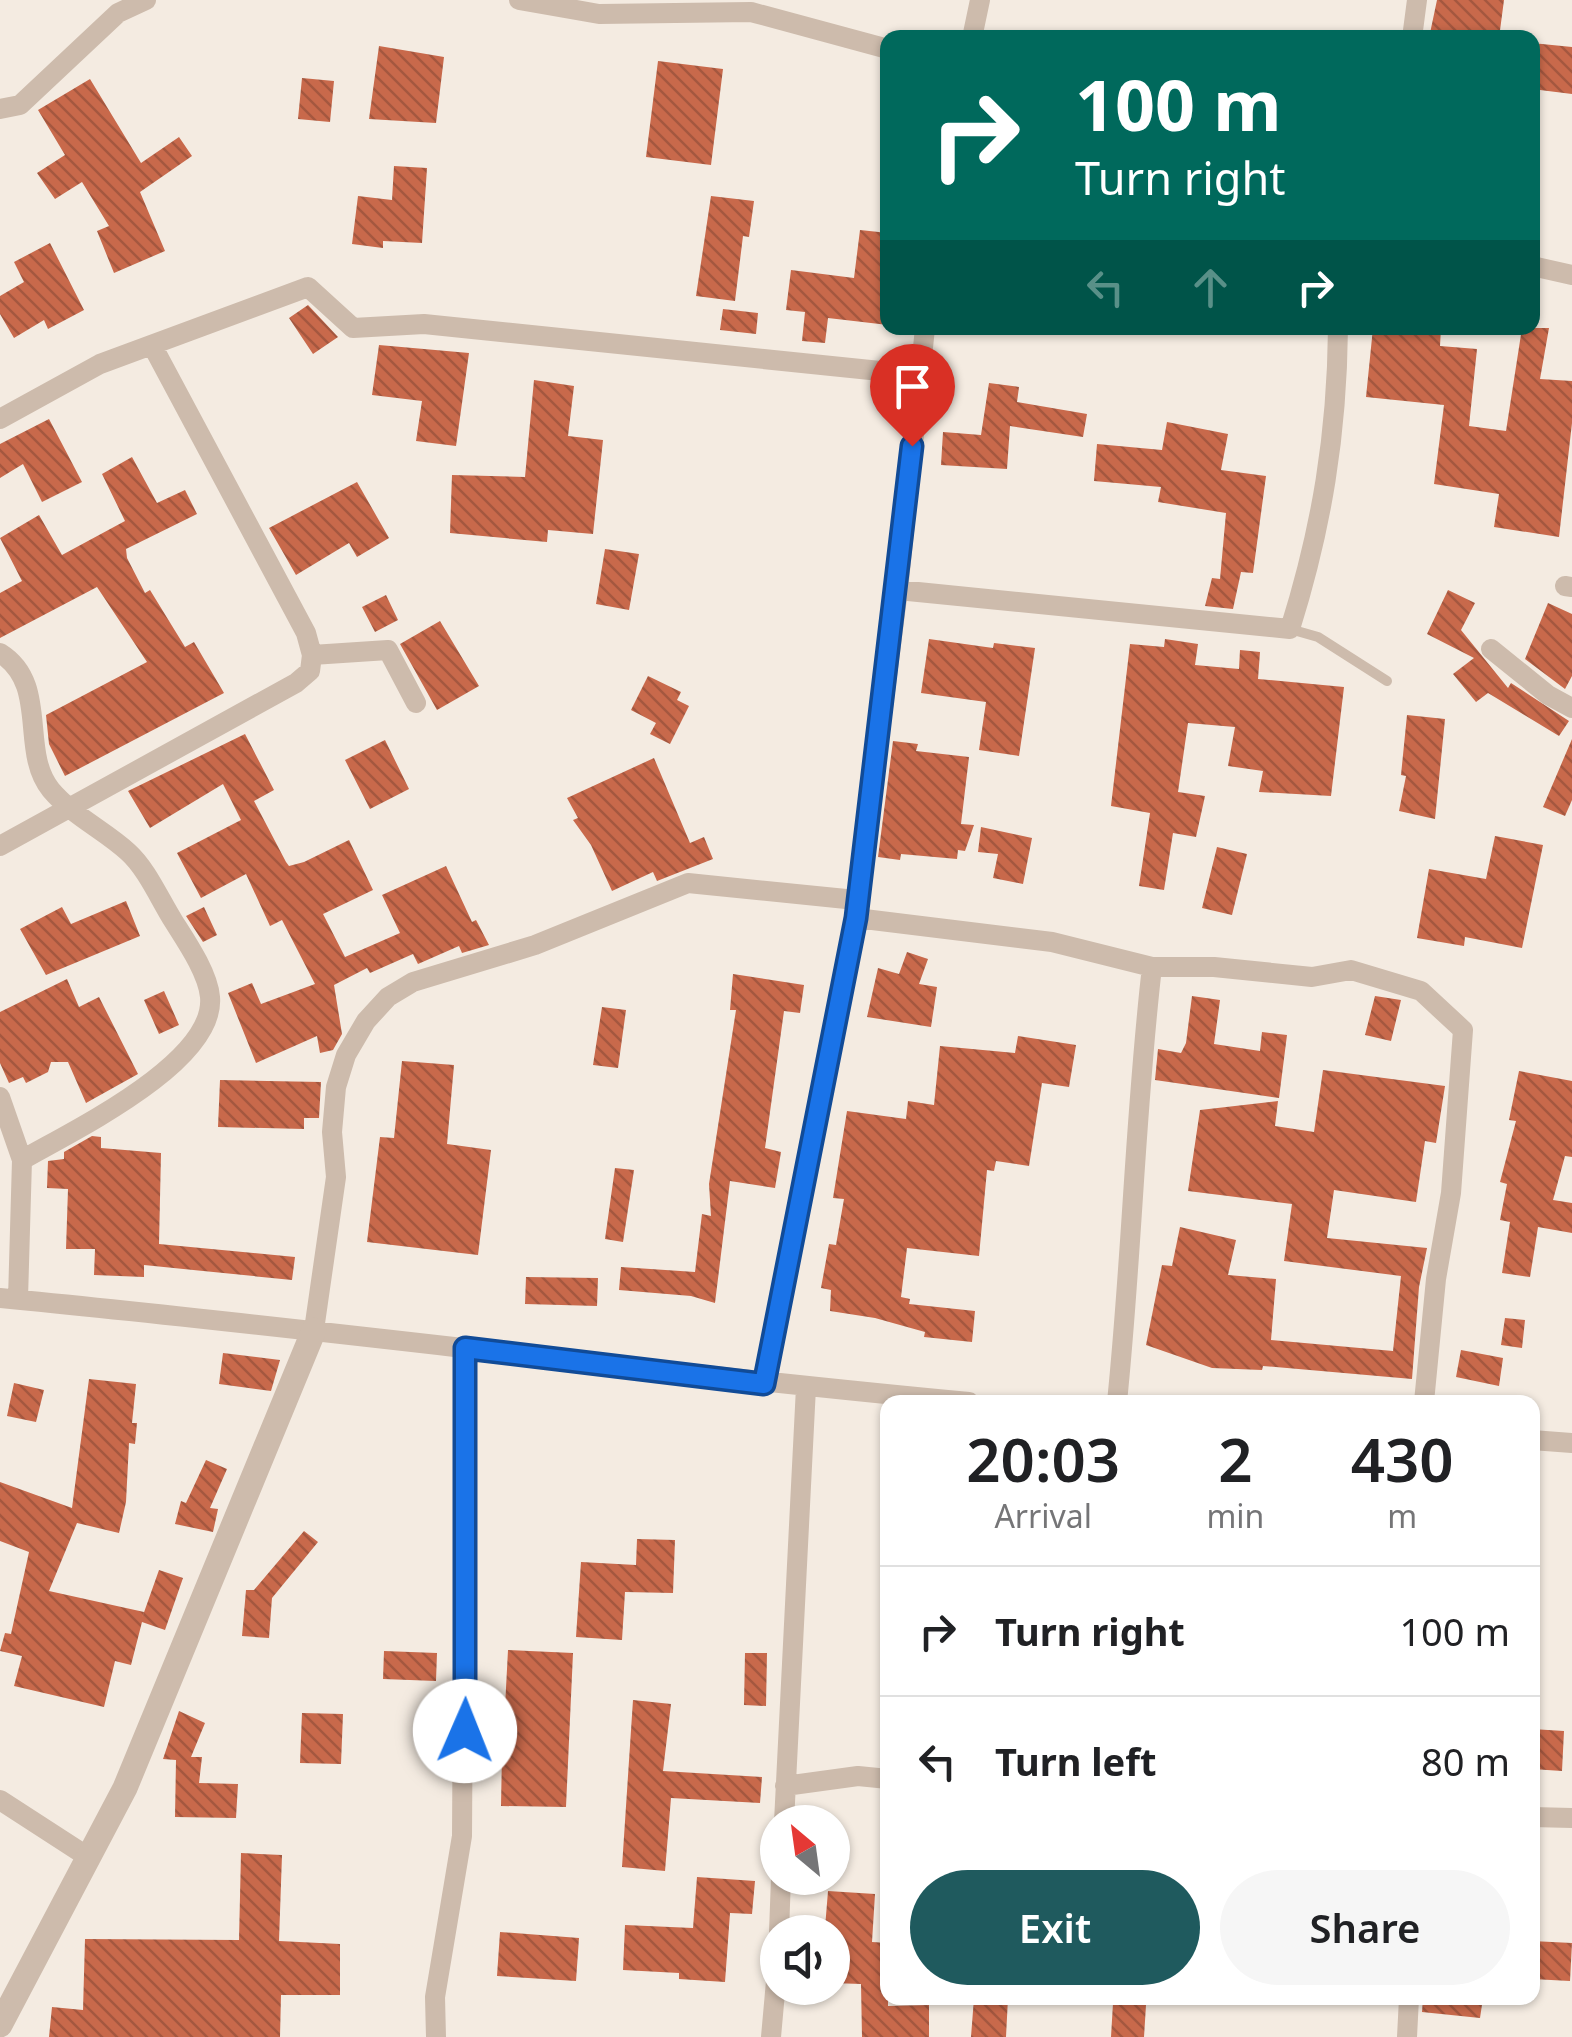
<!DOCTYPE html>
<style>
body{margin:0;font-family:"Noto Sans",sans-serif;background:#f6f6f6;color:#202124;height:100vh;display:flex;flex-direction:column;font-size:38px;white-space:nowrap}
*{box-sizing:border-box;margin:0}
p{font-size:32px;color:#757577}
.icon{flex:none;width:55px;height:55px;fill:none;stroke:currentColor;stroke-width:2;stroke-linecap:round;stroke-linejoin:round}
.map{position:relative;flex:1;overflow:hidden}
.side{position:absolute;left:880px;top:1395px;width:660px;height:610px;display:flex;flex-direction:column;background:#fff;border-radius:20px;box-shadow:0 2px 8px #0004}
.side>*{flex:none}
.guide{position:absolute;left:880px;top:30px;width:660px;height:305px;border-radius:20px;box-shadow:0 2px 8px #0004;background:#00695c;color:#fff;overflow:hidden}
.needle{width:65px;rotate:331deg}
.controls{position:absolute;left:760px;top:1805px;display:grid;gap:20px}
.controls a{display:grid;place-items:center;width:90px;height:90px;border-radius:50%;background:#fff;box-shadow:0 2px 8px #0004;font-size:50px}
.pin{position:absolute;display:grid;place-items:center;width:85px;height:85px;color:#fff;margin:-102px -42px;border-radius:50% 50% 50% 0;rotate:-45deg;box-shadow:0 0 10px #0007}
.pin .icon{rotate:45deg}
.me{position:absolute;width:110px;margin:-55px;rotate:1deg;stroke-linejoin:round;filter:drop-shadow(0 0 8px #0008)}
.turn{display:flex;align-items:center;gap:35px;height:210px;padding:0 30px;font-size:45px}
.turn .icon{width:130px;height:130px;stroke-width:2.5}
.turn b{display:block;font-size:70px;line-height:85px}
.lanes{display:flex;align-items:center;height:95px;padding:0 30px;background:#0003;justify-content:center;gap:50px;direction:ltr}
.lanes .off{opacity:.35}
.eta{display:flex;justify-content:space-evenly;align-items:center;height:170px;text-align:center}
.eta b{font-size:60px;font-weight:600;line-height:70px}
.primary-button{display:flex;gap:20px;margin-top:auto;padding:20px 30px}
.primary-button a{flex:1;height:115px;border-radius:60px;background:#1f5a5e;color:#fff;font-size:40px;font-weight:600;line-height:115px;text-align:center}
.primary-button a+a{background:#f6f6f6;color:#202124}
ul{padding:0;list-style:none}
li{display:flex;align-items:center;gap:30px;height:130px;padding:0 30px;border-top:2px solid #e0e0e0}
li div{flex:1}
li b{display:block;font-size:38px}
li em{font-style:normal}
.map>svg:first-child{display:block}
</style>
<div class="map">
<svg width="1572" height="2037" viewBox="0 0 1572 2037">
<defs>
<pattern id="building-back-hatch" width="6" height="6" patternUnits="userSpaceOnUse" patternTransform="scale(2.5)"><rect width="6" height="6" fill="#c8694b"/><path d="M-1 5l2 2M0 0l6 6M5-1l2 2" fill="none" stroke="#a4573f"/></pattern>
</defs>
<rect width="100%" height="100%" fill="#f4ebe1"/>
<path fill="url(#building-back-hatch)" d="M 1437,0 L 1504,0 L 1499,38 L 1429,38 Z
M 1532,43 L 1572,47 L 1572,94 L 1532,89 Z
M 379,46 L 444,57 L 436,123 L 369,119 Z
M 658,61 L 723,69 L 711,165 L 646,157 Z
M 302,78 L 334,81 L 330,122 L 298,119 Z
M 90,79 L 141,163 L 179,137 L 192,156 L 140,192 L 165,251 L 114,273 L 97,231 L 109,226 L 82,182 L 55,199 L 37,173 L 65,155 L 38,110 Z
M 394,166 L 427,168 L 422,243 L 383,241 L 383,248 L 352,244 L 358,196 L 392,200 Z
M 711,196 L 754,201 L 749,237 L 743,236 L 735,301 L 696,296 Z
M 860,230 L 888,233 L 888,325 L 828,318 L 825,343 L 802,341 L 805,312 L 786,310 L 791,270 L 854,278 Z
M 50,243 L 84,310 L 48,329 L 44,320 L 14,338 L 0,314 L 0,296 L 24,282 L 14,262 Z
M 308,305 L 338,337 L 313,354 L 289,318 Z
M 723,309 L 758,313 L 756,334 L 720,330 Z
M 1373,328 L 1441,328 L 1440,346 L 1477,349 L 1469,426 L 1506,431 L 1522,328 L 1549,328 L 1540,379 L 1572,381 L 1572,423 L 1559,537 L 1494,527 L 1499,494 L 1434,484 L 1444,405 L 1366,397 Z
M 379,345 L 469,353 L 456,446 L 416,441 L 422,401 L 372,395 Z
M 534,380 L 574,386 L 568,436 L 603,440 L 593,534 L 548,530 L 547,542 L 450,533 L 452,475 L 525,477 Z
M 989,383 L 1019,387 L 1017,402 L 1087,414 L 1083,437 L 1010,426 L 1007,469 L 941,465 L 943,432 L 981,435 Z
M 49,419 L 82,482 L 42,502 L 23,464 L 0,478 L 0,444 Z
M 1167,422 L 1228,434 L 1221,470 L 1266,476 L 1253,573 L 1241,572 L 1233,609 L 1205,606 L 1212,578 L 1220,579 L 1226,513 L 1158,502 L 1161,487 L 1094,481 L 1097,444 L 1162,450 Z
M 132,457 L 157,503 L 185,490 L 197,514 L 126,549 L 127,558 L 145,593 L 150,590 L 185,647 L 194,642 L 224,693 L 65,776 L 49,744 L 46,715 L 147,662 L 97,587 L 0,638 L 0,593 L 22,581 L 0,538 L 39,515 L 62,555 L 125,521 L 102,474 Z
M 357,482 L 389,538 L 357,557 L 349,543 L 296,575 L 269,528 Z
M 605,549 L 639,554 L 629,610 L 596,604 Z
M 1448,590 L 1475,603 L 1461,630 L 1508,688 L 1511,683 L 1569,721 L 1559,736 L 1488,693 L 1476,702 L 1453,674 L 1474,658 L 1427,634 Z
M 386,595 L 398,620 L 375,632 L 362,607 Z
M 1548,603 L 1572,614 L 1572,676 L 1565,689 L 1525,659 Z
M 440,621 L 479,686 L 437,710 L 400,644 Z
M 929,639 L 993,648 L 994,643 L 1035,648 L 1019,756 L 979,750 L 986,702 L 921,693 Z
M 1165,639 L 1198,644 L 1195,665 L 1239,669 L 1240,650 L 1260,652 L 1258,679 L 1344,687 L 1331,796 L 1259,792 L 1263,771 L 1228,766 L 1235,727 L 1188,723 L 1178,792 L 1205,796 L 1196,837 L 1173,833 L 1164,890 L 1139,886 L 1150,813 L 1111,806 L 1130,644 L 1164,647 Z
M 648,676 L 681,692 L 677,700 L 689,706 L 670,744 L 650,734 L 656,723 L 631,710 Z
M 1407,715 L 1445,719 L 1435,819 L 1399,811 L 1406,776 L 1401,775 Z
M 245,734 L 274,790 L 254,801 L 286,862 L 289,866 L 304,862 L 349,840 L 373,890 L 323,914 L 345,957 L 400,933 L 382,895 L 446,866 L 472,922 L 476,920 L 489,945 L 462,953 L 459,946 L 418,964 L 413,954 L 370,973 L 367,968 L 334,985 L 342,1034 L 333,1050 L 320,1053 L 317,1036 L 256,1063 L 228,993 L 252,983 L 261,1004 L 315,984 L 282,920 L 270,926 L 246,874 L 201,898 L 177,853 L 241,820 L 223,784 L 150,828 L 128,791 Z
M 1572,739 L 1572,800 L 1565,816 L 1543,807 Z
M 385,740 L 409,789 L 370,809 L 345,760 Z
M 893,741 L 918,744 L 916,751 L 969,757 L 961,824 L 974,825 L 965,851 L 958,850 L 957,859 L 901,854 L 900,860 L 878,857 Z
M 654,758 L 690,843 L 704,837 L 713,859 L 657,881 L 653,872 L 612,891 L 591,845 L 573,820 L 578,818 L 567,798 Z
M 981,827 L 1032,838 L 1023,884 L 993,878 L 998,854 L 978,852 Z
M 1495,836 L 1543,845 L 1522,948 L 1465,937 L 1464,946 L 1417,938 L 1429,869 L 1486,879 Z
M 1217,847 L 1247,854 L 1232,915 L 1202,908 Z
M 126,901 L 140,936 L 46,975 L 20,929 L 62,907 L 71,924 Z
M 204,907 L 217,935 L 203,942 L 186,916 Z
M 907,952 L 928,959 L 919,984 L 937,987 L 931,1027 L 867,1017 L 878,968 L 899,974 Z
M 733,974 L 804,985 L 800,1013 L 784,1011 L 765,1148 L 781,1152 L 775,1188 L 730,1181 L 715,1303 L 691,1296 L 619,1290 L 621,1267 L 695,1272 L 702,1214 L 711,1216 L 709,1184 L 736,1010 L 730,1010 Z
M 67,979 L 79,1007 L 99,997 L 138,1074 L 86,1103 L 68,1062 L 51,1062 L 48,1072 L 26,1083 L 23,1077 L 9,1083 L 0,1063 L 0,1012 Z
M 164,991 L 179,1025 L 159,1034 L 144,1000 Z
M 1192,996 L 1220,1000 L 1214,1044 L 1260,1051 L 1262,1032 L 1287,1035 L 1279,1098 L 1155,1080 L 1158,1049 L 1181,1053 L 1186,1043 Z
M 1375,996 L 1401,1000 L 1391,1041 L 1365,1035 Z
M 602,1007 L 626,1010 L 618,1068 L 593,1065 Z
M 1018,1036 L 1076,1045 L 1069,1087 L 1042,1083 L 1029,1166 L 996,1161 L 994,1171 L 987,1170 L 979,1256 L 907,1248 L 901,1297 L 910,1299 L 909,1304 L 975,1311 L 972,1342 L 924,1337 L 925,1332 L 875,1318 L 830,1311 L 831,1290 L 821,1288 L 829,1244 L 836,1245 L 844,1199 L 833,1198 L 847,1111 L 906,1119 L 908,1101 L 934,1105 L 940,1046 L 1015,1053 Z
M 402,1061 L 454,1065 L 447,1144 L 491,1150 L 478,1255 L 367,1242 L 380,1137 L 394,1138 Z
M 1323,1070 L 1445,1086 L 1436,1143 L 1425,1141 L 1416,1202 L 1334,1190 L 1327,1238 L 1427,1248 L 1419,1287 L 1412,1379 L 1263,1366 L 1262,1370 L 1212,1368 L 1146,1345 L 1162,1265 L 1172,1266 L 1180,1227 L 1236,1240 L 1228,1275 L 1276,1279 L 1271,1340 L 1393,1351 L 1401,1276 L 1284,1261 L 1292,1204 L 1188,1191 L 1200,1110 L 1278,1101 L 1275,1126 L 1314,1132 Z
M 1519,1071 L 1572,1081 L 1572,1157 L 1565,1156 L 1553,1200 L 1572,1203 L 1572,1233 L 1538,1227 L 1530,1277 L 1502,1273 L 1510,1222 L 1500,1220 L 1507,1184 L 1500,1182 L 1516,1121 L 1509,1120 Z
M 220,1080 L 321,1082 L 319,1118 L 304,1118 L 304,1129 L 218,1127 Z
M 92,1136 L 101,1137 L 101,1148 L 161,1153 L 159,1244 L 295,1257 L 292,1280 L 144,1265 L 144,1277 L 94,1275 L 95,1249 L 66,1249 L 68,1189 L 47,1188 L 48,1161 L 64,1159 L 64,1152 Z
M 615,1168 L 634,1170 L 623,1242 L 605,1239 Z
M 526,1277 L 598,1278 L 597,1306 L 525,1304 Z
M 1505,1318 L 1525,1320 L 1522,1348 L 1501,1345 Z
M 1461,1350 L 1503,1358 L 1499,1386 L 1456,1377 Z
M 223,1353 L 280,1360 L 271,1391 L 219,1384 Z
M 89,1379 L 136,1384 L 132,1423 L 137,1423 L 135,1444 L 129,1443 L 126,1502 L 119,1533 L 77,1523 L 49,1591 L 144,1612 L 142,1618 L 159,1570 L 183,1578 L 165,1630 L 142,1622 L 131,1665 L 115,1661 L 104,1707 L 14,1686 L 22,1656 L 0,1651 L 5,1633 L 11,1634 L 29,1552 L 0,1541 L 0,1482 L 72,1508 Z
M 14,1383 L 44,1390 L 36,1422 L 7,1416 Z
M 206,1460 L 227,1469 L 210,1508 L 218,1509 L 213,1532 L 175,1524 L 181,1501 L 186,1503 Z
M 304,1531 L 318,1542 L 272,1598 L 269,1638 L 242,1636 L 246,1590 L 254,1590 Z
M 637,1539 L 675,1540 L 673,1593 L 625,1592 L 622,1640 L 576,1637 L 581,1562 L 636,1565 Z
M 508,1650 L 573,1653 L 566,1807 L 501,1806 L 502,1753 L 483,1752 L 483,1726 L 504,1726 Z
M 384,1651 L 437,1653 L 436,1681 L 383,1679 Z
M 745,1653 L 767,1653 L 766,1706 L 744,1705 Z
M 633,1700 L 671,1704 L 663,1771 L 762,1777 L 760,1803 L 671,1798 L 665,1871 L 622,1867 Z
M 179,1711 L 205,1723 L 191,1757 L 202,1757 L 199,1783 L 238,1784 L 236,1818 L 175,1817 L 176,1760 L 163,1759 Z
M 302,1713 L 343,1714 L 341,1764 L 300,1763 Z
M 1532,1729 L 1564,1731 L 1562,1771 L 1532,1769 Z
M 241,1853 L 282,1855 L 279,1941 L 340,1944 L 340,1995 L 281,1995 L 280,2037 L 49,2037 L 52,2007 L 83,2010 L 85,1939 L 239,1940 Z
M 697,1877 L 755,1881 L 752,1914 L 730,1913 L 725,1982 L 679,1979 L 679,1973 L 623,1970 L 625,1925 L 693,1928 Z
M 828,1891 L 875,1894 L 872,1942 L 888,1943 L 888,2006 L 929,2005 L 929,2037 L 862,2037 L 861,1984 L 832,1983 L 832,1928 L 825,1928 Z
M 500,1932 L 579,1938 L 576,1981 L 497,1976 Z
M 1532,1941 L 1572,1943 L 1570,1981 L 1532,1979 Z
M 974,1998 L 1008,1998 L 1006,2037 L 971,2037 Z
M 1423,1998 L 1483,1998 L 1480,2018 L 1422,2012 Z
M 1113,2003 L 1146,2005 L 1144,2037 L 1111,2037 Z"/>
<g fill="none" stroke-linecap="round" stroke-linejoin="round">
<path stroke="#cdbbac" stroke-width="10" d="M 1290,629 L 1318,637 L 1387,681"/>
<path stroke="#cdbbac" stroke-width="20" d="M 519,0 L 599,14 L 751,12 L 888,49
M 972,38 L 980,0
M 1412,38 L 1417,0
M 0,109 L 20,105 L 118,13 L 146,0
M 1532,266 L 1572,275
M 0,419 L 100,364 L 308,287 L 353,328 L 424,324 L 919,375
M 1565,586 L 1572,587
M 898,590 L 1290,629 C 1322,527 1337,434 1338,328
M 1491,649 L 1548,695 L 1572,708
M 0,653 C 50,684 19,751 51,790 C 73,816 104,830 128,852 C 147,869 160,900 174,922 C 186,941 208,973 210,997 C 216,1063 70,1132 22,1160
M 312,655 L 388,650 L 416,703
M 0,846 L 296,683 L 310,671 L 312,655 L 306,633 L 152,345
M 856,918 L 1052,942 L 1152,967 C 1135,1112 1132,1257 1117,1402
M 1152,967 L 1214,967 L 1312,977 L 1351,970 L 1421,991 L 1463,1030 L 1451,1193 L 1436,1279 L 1424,1402
M 0,1097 L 22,1160 L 18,1299
M 0,1298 C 323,1329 645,1372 969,1402
M 314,1330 L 336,1177 L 332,1132 L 336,1087 L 346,1055 L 366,1021 L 388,997 L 413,982 L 535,945 L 688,883 L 856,900
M 764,1384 L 856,918 L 898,590 L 925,328
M 1532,1440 L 1572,1443
M 785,1786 L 858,1776 L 888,1779
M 0,1800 L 88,1857
M 1532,1817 L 1572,1818
M 784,1822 L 806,1387
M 779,1932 L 781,1878
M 436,2037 L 435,1997 L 462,1836 L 465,1348
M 771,2037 L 778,1959
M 1407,2037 L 1409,1998"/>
<path stroke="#cdbbac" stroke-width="25" d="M 0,2025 L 125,1788 L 314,1330"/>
</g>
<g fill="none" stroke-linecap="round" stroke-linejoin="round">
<defs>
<path id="route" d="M 465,1731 L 465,1348 L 764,1384 L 856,918 L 912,446"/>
</defs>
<use href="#route" stroke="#114b97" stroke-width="25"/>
<use href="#route" stroke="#1a73e8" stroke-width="18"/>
</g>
</svg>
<div class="controls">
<a><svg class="needle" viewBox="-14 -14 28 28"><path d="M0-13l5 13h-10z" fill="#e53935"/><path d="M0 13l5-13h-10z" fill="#757577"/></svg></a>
<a><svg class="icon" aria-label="sound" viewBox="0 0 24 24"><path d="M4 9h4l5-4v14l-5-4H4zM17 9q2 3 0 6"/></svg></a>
</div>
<div class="pin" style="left:912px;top:446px;background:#d93025"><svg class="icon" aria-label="arrive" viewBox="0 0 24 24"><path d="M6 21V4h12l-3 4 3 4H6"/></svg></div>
<svg class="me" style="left:465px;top:1731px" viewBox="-20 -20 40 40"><circle r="19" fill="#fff"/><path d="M0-13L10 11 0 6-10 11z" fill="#1a73e8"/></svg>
<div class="guide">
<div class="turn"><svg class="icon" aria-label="right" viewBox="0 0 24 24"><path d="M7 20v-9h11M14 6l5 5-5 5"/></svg><div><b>100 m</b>Turn right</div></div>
<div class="lanes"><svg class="icon off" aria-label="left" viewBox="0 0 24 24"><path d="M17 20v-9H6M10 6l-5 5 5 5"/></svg><svg class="icon off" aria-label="ahead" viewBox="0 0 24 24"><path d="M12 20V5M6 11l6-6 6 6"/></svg><svg class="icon" aria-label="right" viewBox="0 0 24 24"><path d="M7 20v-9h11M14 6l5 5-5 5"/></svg></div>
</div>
<section class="side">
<div class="eta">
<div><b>20:03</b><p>Arrival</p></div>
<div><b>2</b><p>min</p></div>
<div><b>430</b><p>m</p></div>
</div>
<ul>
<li><svg class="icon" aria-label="right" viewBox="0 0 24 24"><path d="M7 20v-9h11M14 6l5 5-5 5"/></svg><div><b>Turn right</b></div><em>100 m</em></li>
<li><svg class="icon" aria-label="left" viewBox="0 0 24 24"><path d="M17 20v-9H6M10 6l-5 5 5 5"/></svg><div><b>Turn left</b></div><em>80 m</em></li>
</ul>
<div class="primary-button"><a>Exit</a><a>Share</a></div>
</section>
</div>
